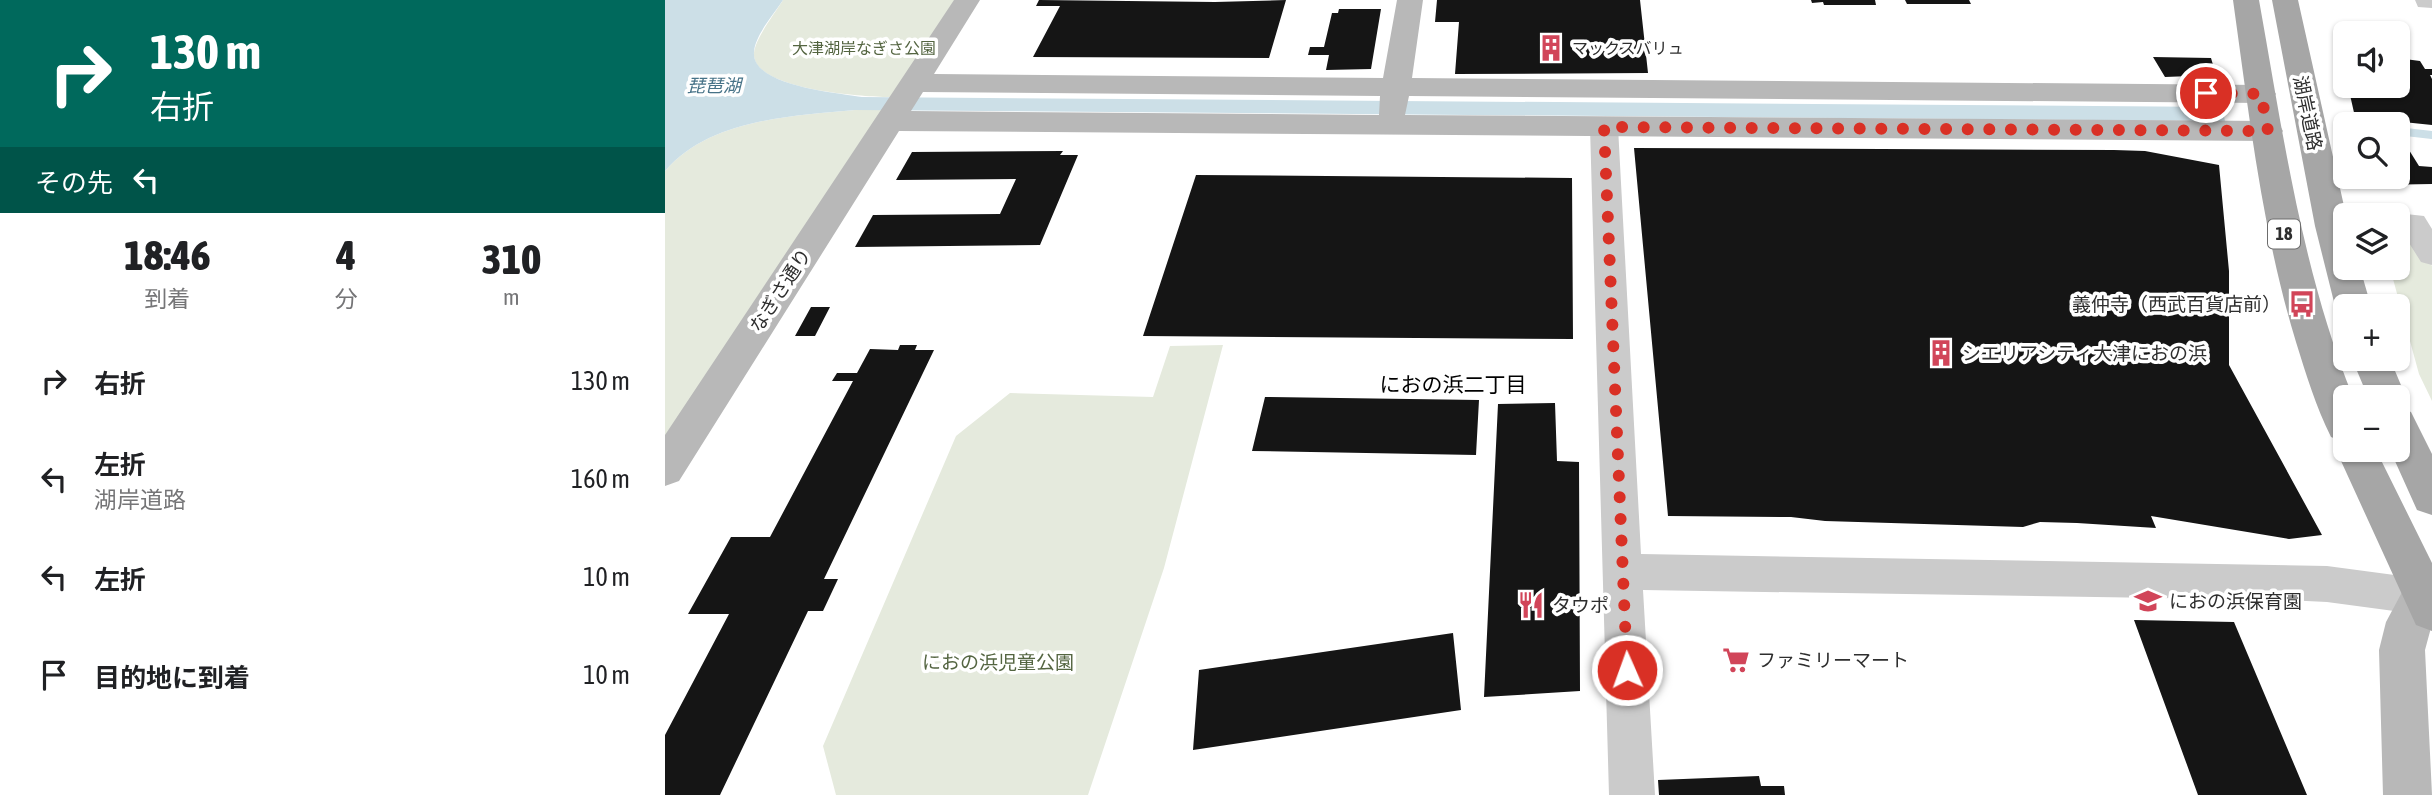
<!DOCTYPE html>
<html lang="ja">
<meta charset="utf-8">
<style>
body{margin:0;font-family:"Asap Condensed","Noto Sans JP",sans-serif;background:#f6f6f6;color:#202124;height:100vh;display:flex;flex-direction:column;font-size:26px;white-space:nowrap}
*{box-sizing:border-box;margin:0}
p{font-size:23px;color:#757577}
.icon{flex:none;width:38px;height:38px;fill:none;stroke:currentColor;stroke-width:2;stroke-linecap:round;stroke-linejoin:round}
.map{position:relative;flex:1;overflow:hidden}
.drawer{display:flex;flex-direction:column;background:#fff;width:665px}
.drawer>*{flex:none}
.top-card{background:#00695c;color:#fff;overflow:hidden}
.fabs{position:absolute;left:1668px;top:21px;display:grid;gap:14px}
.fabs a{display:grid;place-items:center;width:77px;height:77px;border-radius:10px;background:#fff;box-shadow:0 2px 5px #0004;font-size:35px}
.pin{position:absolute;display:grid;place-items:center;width:60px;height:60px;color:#fff;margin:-30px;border:4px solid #fff;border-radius:50%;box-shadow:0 2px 7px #0007}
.me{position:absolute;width:77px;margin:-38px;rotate:358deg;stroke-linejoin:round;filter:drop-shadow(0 0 5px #0008)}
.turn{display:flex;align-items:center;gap:24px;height:147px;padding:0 35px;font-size:32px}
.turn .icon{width:91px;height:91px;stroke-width:2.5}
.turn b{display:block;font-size:49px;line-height:60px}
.then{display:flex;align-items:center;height:66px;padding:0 35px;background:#0003;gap:14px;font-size:26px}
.eta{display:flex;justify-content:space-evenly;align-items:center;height:119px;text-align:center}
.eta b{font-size:42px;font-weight:800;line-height:49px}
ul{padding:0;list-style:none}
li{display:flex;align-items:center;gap:21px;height:98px;padding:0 35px}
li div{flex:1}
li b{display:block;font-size:26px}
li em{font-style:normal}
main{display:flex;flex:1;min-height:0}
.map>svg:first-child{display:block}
</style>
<main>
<section class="drawer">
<div class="top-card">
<div class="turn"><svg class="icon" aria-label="right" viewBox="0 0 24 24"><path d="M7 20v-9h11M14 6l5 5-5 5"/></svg><div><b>130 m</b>右折</div></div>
<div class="then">その先<svg class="icon" aria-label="left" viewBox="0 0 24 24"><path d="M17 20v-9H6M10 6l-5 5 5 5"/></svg></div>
</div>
<div class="eta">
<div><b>18:46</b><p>到着</p></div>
<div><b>4</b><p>分</p></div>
<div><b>310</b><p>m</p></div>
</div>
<ul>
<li><svg class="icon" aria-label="right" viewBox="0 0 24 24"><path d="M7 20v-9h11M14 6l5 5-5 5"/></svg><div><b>右折</b></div><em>130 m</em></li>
<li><svg class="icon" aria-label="left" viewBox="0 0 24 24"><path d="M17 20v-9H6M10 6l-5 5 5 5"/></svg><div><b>左折</b><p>湖岸道路</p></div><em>160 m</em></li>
<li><svg class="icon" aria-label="left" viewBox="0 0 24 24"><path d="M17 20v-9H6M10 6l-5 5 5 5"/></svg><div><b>左折</b></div><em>10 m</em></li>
<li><svg class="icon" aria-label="arrive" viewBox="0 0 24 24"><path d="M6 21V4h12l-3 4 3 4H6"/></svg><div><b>目的地に到着</b></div><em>10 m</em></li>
</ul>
</section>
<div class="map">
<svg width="1767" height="795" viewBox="0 0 1767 795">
<rect width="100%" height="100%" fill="#fff"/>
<path fill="#e5eadd" d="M 118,0 L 290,0 L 226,97 C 200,97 86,90 89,53 C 90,39 110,13 118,0 Z
M 190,110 L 217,110 L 0,440 L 0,171 C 45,119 126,116 190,110 Z
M 1745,230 L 1767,266 L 1767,401 L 1754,374 L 1725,268 L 1732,268 L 1733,231 Z
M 558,345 L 499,568 L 423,795 L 171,795 L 158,746 L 291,436 L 345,393 L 488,397 L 505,346 Z"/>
<path fill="#ccdfe7" d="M 0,0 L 118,0 C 109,14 90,35 89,52 C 86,86 174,93 197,97 L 1557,107 L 1560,121 L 190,110 C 126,116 45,119 0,171 Z"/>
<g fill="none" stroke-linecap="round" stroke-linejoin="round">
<path stroke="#ccdfe7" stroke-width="8" d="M 1732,131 L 1767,135"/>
</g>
<path fill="#151515" d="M 374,0 L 550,2 L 621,0 L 604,58 L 368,57 L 395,6 L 371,6 Z
M 772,0 L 975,0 L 983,73 L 790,74 L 794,22 L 770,22 Z
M 1146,0 L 1210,0 L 1211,5 L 1159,5 L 1158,2 L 1147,3 Z
M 1240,0 L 1304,0 L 1306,4 L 1242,4 Z
M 674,9 L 716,9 L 706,69 L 661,70 L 664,55 L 643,55 L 645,47 L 659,47 L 667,13 L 673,13 Z
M 1488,57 L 1546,58 L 1551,75 L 1500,77 Z
M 1732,58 L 1755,61 L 1760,69 L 1767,69 L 1767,75 L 1765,75 L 1767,79 L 1767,125 L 1690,117 L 1683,86 L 1732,86 Z
M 1732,141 L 1744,150 L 1754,166 L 1767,167 L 1767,184 L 1710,185 L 1704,177 L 1732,177 Z
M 969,148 L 1449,150 L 1480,151 L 1554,165 L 1564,271 L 1564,365 L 1657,535 L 1624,539 L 1486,516 L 1491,528 L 1412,523 L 1375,522 L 1358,527 L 1160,521 L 1126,517 L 1003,516 Z
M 398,151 L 395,155 L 413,155 L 375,245 L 190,247 L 208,215 L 335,214 L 351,179 L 231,180 L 247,152 Z
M 531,175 L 907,178 L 908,339 L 478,336 Z
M 146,307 L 165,307 L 150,336 L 130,336 Z
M 235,345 L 252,345 L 250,350 L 269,350 L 159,579 L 173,579 L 158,611 L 143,611 L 55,795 L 0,795 L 0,735 L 64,614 L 23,614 L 66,537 L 105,537 L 188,381 L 167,381 L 172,373 L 192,373 L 205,349 L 233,350 Z
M 600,397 L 814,400 L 811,455 L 587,451 Z
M 890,403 L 892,461 L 914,462 L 915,691 L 819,697 L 833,404 Z
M 1469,620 L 1569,622 L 1642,795 L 1533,795 Z
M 788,633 L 796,710 L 528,750 L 534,670 Z
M 1094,776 L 1096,786 L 1119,786 L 1120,795 L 994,795 L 993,780 Z"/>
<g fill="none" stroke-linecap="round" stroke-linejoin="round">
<path fill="#cbcbcb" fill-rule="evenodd" d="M 1750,0 L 1767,0 L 1767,8 L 1753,7 Z
M 939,118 L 949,121 L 953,127 L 976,554 L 1662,566 L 1767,580 L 1767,612 L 1759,615 L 1662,602 L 1621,600 L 978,590 L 990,795 L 944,795 L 925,127 L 929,121 Z
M 1732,213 L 1759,216 L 1767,229 L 1767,265 L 1756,262 L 1739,235 L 1732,235 L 1732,215 L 1725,215 Z"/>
<path fill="#b8b8b8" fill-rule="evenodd" d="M 289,0 L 315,0 L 269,74 L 718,78 L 732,0 L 758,0 L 747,78 L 1596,85 L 1606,87 L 1611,94 L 1606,101 L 1596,103 L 744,96 L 740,115 L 1603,121 L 1614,124 L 1618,131 L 1614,138 L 1603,141 L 234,131 L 14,481 L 0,486 L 0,435 ZM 258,92 L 715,96 L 714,115 L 246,111 Z
M 1759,575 L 1767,575 L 1767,624 L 1760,650 L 1767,795 L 1718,795 L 1714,650 L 1721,622 L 1743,581 Z"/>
<path fill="#a6a6a6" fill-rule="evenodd" d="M 1568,0 L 1594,0 C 1618,134 1637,271 1688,397 L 1680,397 L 1680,450 L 1711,450 L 1767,563 L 1767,631 L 1751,625 L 1671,450 L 1676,441 L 1666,437 C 1651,407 1641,374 1631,342 C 1597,231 1584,114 1568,0 Z
M 1607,0 L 1633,0 L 1681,215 L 1680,268 L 1695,268 L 1706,306 L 1680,306 L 1680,317 L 1675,316 L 1670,306 L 1650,226 Z
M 1687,359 L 1725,359 L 1741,397 L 1736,408 L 1746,412 L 1767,454 L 1767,515 L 1752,510 L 1725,450 L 1732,450 L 1732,397 L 1703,397 Z"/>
</g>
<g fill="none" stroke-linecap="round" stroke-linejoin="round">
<path stroke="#d93025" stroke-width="12" stroke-dasharray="0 21.6" d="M 962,670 L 939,127 L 1603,131 L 1596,94 L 1541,93"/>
</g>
<defs>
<symbol id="building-bare" viewBox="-9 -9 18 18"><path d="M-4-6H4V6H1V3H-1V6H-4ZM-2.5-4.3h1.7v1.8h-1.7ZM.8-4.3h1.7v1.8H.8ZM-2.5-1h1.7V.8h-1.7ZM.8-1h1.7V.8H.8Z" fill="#d14559" stroke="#fff" stroke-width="2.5" paint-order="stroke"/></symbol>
<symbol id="bus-bare" viewBox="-9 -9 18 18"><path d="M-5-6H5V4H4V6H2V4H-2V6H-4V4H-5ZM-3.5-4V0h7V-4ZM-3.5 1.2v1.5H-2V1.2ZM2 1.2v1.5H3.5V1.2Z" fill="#d14559" stroke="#fff" stroke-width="2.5" paint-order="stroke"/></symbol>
<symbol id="school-bare" viewBox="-9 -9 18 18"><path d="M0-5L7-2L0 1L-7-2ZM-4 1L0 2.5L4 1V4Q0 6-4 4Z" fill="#d14559" stroke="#fff" stroke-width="2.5" paint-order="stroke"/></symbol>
<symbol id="restaurant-bare" viewBox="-9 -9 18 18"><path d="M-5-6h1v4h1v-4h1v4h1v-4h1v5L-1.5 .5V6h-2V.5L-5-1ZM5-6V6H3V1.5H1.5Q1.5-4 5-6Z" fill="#d14559" stroke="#fff" stroke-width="2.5" paint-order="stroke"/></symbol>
<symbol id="supermarket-bare" viewBox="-9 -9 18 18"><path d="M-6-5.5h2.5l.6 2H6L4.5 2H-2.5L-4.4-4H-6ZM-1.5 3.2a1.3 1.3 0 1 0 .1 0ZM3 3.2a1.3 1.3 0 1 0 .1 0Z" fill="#d14559" stroke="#fff" stroke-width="2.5" paint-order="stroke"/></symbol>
</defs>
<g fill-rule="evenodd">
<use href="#building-bare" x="867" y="29" width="38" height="38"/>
<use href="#bus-bare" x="1618" y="285" width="38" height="38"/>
<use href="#building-bare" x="1257" y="334" width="38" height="38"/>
<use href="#school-bare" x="1464" y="582" width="38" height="38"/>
<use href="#restaurant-bare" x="847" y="586" width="38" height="38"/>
<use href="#supermarket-bare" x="1052" y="641" width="38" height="38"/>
</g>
<g text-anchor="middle" stroke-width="7" stroke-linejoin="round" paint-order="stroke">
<g font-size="16" fill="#546541" stroke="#fff">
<text x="199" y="54">大津湖岸なぎさ公園</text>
</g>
<g font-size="16" fill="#2e2e2e" stroke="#fff" text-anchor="start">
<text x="907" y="54">マックスバリュ</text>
</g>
<g font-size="18" font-style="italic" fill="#467287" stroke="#fff">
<text x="49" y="92">琵琶湖</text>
</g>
<rect fill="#fff" stroke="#6d6d6d" stroke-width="2" x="1603" y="219.5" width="32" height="29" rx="5"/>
<g font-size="18" font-weight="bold" fill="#2e2e2e">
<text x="1619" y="240">18</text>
</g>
<g font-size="19" fill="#2e2e2e" stroke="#fff">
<text transform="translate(1643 113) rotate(78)" y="7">湖岸道路</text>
<text transform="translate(115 290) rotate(-57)" y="7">なぎさ通り</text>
</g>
<g font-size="19" fill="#2e2e2e" stroke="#fff" text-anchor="start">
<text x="1616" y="311" text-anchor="end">義仲寺（西武百貨店前）</text>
<text x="1297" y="360">シエリアシティ大津におの浜</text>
<text x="1504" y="608">におの浜保育園</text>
<text x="887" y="612">タウポ</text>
<text x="1092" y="667">ファミリーマート</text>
</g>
<g font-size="19" fill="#546541" stroke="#fff">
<text x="333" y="669">におの浜児童公園</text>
</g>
<g font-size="21" fill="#000" stroke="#fff">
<text x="788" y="392">におの浜二丁目</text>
</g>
</g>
</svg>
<div class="fabs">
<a><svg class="icon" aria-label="sound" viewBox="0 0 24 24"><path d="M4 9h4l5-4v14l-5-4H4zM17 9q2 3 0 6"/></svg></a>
<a><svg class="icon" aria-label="search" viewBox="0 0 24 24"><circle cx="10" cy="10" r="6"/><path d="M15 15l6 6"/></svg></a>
<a><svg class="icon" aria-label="layers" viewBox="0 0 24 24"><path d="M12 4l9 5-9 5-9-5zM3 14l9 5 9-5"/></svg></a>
<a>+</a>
<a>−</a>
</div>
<div class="pin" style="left:1541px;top:93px;background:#d93025"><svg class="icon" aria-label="arrive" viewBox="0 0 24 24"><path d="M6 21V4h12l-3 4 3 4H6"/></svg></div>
<svg class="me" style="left:962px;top:670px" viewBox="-20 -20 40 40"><circle r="17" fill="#d93025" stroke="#fff" stroke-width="3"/><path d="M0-11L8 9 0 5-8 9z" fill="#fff"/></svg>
</div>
</main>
